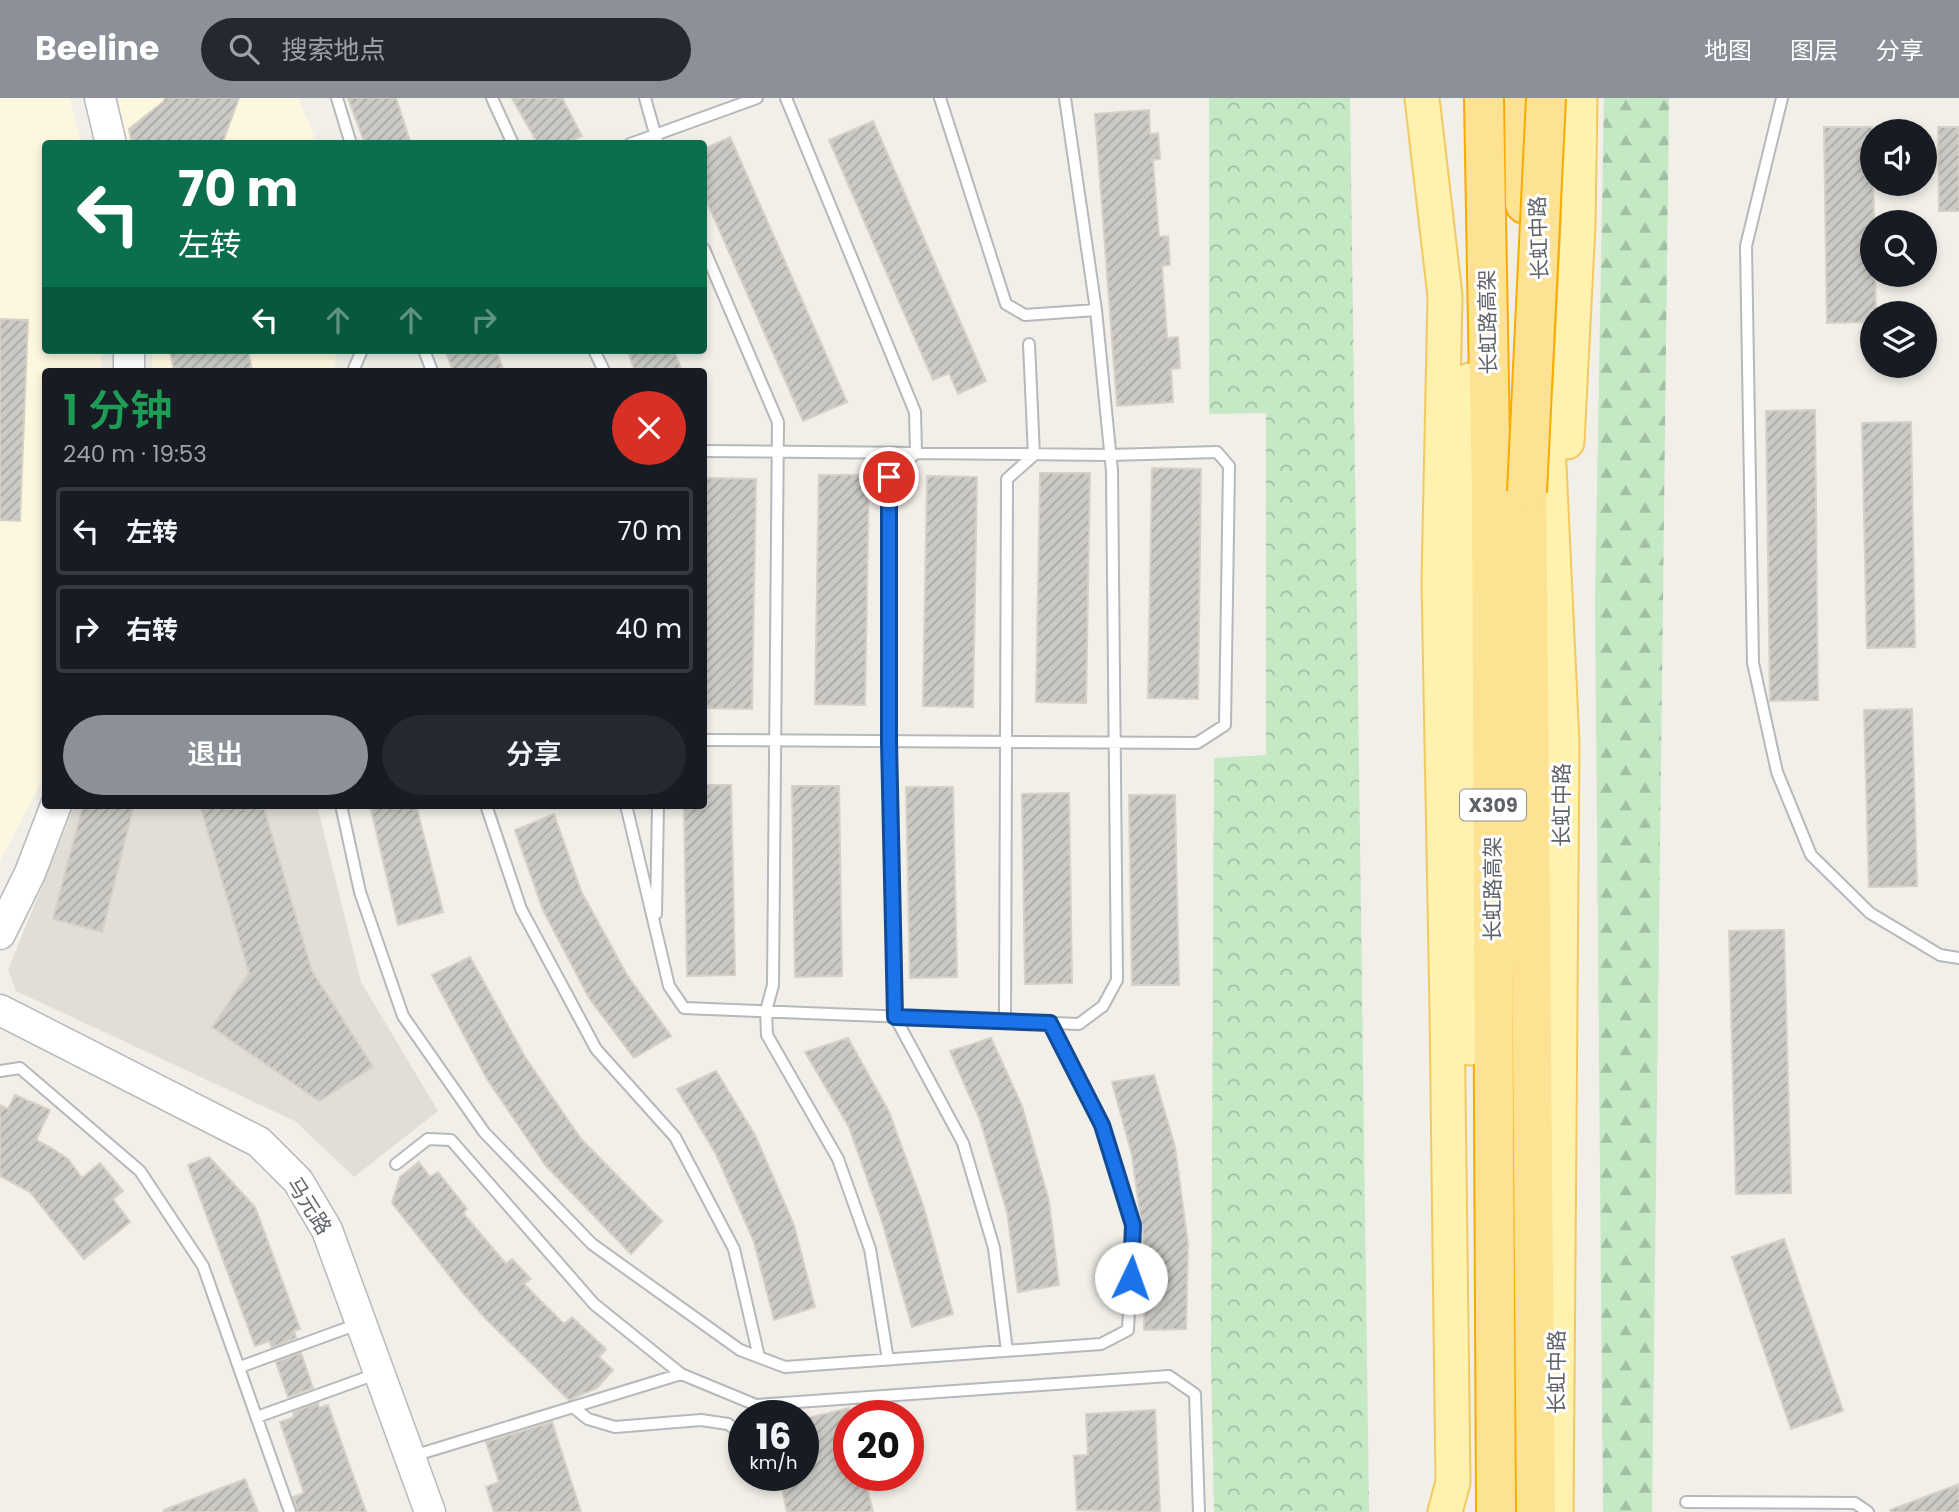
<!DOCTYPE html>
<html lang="zh">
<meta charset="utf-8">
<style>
body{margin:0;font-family:Poppins,"Noto Sans SC",sans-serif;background:#242831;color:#f1f3f6;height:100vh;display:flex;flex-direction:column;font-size:26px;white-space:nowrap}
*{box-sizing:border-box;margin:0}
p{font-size:23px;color:#9ea1a6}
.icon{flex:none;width:38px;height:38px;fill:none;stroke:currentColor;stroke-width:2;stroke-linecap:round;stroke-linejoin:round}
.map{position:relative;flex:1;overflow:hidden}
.details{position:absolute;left:42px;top:270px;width:665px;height:441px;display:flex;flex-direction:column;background:#171b24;border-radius:7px;box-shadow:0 4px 10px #0003}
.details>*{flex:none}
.guide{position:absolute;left:42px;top:42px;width:665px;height:214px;border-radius:7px;box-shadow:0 4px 10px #0003;background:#0b6e4f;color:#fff;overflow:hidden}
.controls{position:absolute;left:1860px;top:21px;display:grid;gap:14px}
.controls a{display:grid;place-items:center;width:77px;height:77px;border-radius:50%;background:#171b24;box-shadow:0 4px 10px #0003;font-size:35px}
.speed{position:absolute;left:728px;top:1302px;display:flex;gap:14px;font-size:35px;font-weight:700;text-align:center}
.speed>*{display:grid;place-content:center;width:91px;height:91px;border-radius:50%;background:#171b24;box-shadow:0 4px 10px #0003;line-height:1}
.speed small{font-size:18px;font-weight:400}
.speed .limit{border:10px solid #d22;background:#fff;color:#111}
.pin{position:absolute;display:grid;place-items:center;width:60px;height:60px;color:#fff;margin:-30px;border:4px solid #fff;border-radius:50%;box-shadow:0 2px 7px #0007}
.me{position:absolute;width:77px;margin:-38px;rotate:3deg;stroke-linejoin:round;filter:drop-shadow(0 0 5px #0008)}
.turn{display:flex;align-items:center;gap:24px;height:147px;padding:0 21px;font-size:32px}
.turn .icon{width:91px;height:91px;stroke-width:2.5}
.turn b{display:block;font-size:49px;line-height:60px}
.lanes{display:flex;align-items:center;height:66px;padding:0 21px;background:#0003;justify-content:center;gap:35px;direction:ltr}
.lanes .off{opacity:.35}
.round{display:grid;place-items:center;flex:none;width:74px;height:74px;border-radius:37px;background:#242831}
.summary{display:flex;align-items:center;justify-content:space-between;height:119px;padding:0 21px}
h1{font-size:42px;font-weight:600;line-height:52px;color:#1e9e55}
.button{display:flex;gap:14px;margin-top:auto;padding:14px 21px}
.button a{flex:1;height:80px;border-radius:42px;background:#8c9099;color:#fff;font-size:28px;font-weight:600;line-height:80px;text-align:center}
.button a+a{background:#242831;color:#f1f3f6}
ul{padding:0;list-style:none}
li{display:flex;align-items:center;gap:21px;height:88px;margin:0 14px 10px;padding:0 7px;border:4px solid #363941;border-radius:7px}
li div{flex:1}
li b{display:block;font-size:26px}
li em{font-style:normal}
header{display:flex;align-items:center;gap:42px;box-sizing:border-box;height:98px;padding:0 35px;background:#8c9099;color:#fff}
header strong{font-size:33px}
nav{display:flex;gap:38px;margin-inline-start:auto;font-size:24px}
.search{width:490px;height:63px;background:#242831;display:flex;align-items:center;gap:18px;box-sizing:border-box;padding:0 24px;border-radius:38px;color:#9ea1a6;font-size:26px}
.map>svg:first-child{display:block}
</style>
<header>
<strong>Beeline</strong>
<div class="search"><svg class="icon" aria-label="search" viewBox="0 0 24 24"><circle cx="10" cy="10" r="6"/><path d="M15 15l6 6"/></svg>搜索地点</div>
<nav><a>地图</a><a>图层</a><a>分享</a></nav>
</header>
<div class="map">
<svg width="1959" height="1414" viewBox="0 0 1959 1414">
<defs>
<pattern id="forest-firs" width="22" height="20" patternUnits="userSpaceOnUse" patternTransform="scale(1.75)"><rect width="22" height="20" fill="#c5e8c5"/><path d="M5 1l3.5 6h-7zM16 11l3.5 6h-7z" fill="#a3c0a4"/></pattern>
<pattern id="park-crowns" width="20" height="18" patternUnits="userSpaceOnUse" patternTransform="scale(1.75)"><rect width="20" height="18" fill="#c5e8c5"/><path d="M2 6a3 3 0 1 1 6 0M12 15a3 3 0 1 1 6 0" fill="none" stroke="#a3c0a4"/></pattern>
<pattern id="building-hatch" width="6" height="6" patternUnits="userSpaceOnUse" patternTransform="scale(1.75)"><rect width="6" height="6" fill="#cccac5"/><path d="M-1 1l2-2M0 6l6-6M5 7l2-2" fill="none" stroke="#a9a8a4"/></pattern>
</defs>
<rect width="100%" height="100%" fill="#f1efe8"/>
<path fill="#fef7e0" d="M 0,0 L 70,0 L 81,45 L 46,46 L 46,252 L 101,252 L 101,273 L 46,273 L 45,676 L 0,763 Z
M 118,0 L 298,0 L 317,45 L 128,45 Z
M 152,252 L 337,252 L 334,273 L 152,273 Z"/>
<path fill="#e1ded6" d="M 75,707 L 317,707 L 361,884 L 438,1013 L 354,1079 L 295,1023 L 16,893 L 8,872 Z"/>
<path fill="url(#forest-firs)" d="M 1604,0 L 1669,0 L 1652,1414 L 1603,1414 L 1595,504 Z"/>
<path fill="url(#park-crowns)" d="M 1209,0 L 1350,0 L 1369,1414 L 1214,1414 L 1211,1262 L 1214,660 L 1266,657 L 1266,315 L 1209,316 Z"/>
<path fill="url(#building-hatch)" stroke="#d6d1c6" stroke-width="2" d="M 165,0 L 239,0 L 222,46 L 132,46 L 129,31 L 163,4 Z
M 348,0 L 396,0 L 411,46 L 365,46 Z
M 512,0 L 562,0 L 582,38 L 565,46 L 538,46 Z
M 1149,12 L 1150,36 L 1158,35 L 1160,61 L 1153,62 L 1159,139 L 1168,138 L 1170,167 L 1162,168 L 1167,240 L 1178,239 L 1180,270 L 1171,271 L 1173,304 L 1117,308 L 1095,16 Z
M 873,23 L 986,283 L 958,296 L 949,275 L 933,282 L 829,42 Z
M 1824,29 L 1872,29 L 1874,124 L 1872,124 L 1872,177 L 1875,177 L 1876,215 L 1872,215 L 1872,224 L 1827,225 Z
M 1938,29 L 1959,29 L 1959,113 L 1939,113 Z
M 730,39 L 847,304 L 803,323 L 704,97 L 704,51 Z
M 0,221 L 28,222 L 20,423 L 0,422 Z
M 170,252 L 248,252 L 252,273 L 174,273 Z
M 445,252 L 496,252 L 504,273 L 453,273 Z
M 627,252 L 674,252 L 682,273 L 635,273 Z
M 1815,312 L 1818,602 L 1770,603 L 1766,313 Z
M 1911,324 L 1915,549 L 1867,550 L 1862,325 Z
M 1152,370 L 1201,371 L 1198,601 L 1148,600 Z
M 1040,375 L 1090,375 L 1086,605 L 1036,604 Z
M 819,377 L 869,377 L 865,607 L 815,606 Z
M 927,378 L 977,379 L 973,609 L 923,608 Z
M 706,380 L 756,381 L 752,611 L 704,610 Z
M 1912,611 L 1917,788 L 1869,789 L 1864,612 Z
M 704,687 L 731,687 L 735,877 L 687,878 L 684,707 L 704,707 Z
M 792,688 L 839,688 L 842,878 L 795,879 Z
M 906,689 L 953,689 L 957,879 L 910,880 Z
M 1069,695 L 1072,885 L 1025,886 L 1022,696 Z
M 1129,697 L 1175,697 L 1179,887 L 1132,887 Z
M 83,707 L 134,707 L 102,834 L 53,821 Z
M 200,707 L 263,707 L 312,873 L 373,969 L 319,1003 L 212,929 L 249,875 Z
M 370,707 L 416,707 L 443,814 L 398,827 Z
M 554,716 L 581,793 L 627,877 L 671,938 L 634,960 L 589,900 L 543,812 L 515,732 Z
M 1784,832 L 1791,1095 L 1736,1096 L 1729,833 Z
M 470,859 L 525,959 L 581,1041 L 662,1123 L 631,1156 L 546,1068 L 487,981 L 432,877 Z
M 848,940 L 889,1014 L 923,1107 L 953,1216 L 912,1229 L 881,1120 L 849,1029 L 805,954 Z
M 991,940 L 1022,1008 L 1049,1103 L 1059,1187 L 1018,1194 L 1007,1114 L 980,1022 L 950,953 Z
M 716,973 L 755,1037 L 794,1127 L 815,1209 L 774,1222 L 754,1144 L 716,1056 L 677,991 Z
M 1154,977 L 1175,1049 L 1188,1146 L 1186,1231 L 1144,1232 L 1145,1152 L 1132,1057 L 1112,984 Z
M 15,997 L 50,1012 L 36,1042 L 53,1051 L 68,1061 L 82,1080 L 100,1065 L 123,1093 L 113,1101 L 130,1124 L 84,1161 L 30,1094 L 0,1078 L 0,1007 L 8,1011 Z
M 209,1059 L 255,1109 L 300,1231 L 294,1233 L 296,1240 L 272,1249 L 269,1243 L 255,1248 L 188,1067 Z
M 419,1064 L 430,1079 L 438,1074 L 467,1111 L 463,1115 L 506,1166 L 512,1161 L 531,1181 L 524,1186 L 564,1226 L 572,1219 L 606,1251 L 599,1259 L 613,1272 L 597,1290 L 569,1302 L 487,1222 L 464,1196 L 392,1105 L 400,1079 Z
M 1784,1141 L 1843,1313 L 1791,1331 L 1732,1159 Z
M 301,1255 L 313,1290 L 288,1299 L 276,1264 Z
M 318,1305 L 319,1310 L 328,1307 L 366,1414 L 298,1414 L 293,1399 L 304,1395 L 280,1324 L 294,1319 L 293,1314 Z
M 849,1310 L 849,1377 L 864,1377 L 873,1414 L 787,1414 L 779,1377 L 803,1377 L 803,1321 Z
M 1155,1312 L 1160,1414 L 1077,1412 L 1074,1358 L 1088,1357 L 1086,1316 Z
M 552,1324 L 581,1414 L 494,1414 L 486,1389 L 499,1384 L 486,1344 Z
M 245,1381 L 258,1414 L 164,1414 L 164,1412 Z
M 1959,1386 L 1959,1414 L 1891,1414 L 1890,1412 Z"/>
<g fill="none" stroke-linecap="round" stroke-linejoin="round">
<defs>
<path id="lane" d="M 337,0 L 351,46
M 492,0 L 513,46
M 645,0 L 658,46
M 786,0 L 915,314 L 916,355 L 889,379 L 889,644 L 895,919 L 963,1045 L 994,1150 L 1007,1253
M 940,0 L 1006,206 L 1025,217 L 1096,212
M 1782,0 L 1746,148 L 1753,565 L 1777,674 L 1811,757 L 1870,815 L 1940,857 L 1959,860
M 630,46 L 757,0
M 704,151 L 778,324 L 773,887 L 766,913 L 767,937 L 838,1061 L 870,1151 L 888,1262
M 424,252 L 432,273
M 594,252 L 604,273
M 353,273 L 362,252
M 704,353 L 1110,357 L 1217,354 L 1229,368 L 1225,627 L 1197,645 L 704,642
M 341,707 L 360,794 L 403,918 L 484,1034 L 592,1146 L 740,1252 L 785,1269 L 1101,1246 L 1128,1232 L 1133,1127 L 1103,1027 L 1050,925
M 486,707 L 521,811 L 596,951 L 675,1039 L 734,1151 L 759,1259
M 626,707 L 669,888 L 684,910 L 1079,926 L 1103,908 L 1117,882 L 1112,373 L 1096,212 L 1065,0
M 656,816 L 658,707
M 1005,923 L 1007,381 L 1034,357 L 1029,246
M 0,973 L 20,970 L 140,1073 L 203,1168 L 290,1414
M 396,1066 L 428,1041 L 451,1042 L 594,1206 L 681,1276 L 756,1307 L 1169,1278 L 1195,1296 L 1199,1414
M 240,1269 L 358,1226
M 573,1309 L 588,1321 L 615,1329 L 701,1322 L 728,1326 L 744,1338
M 257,1319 L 376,1276
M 413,1358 L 681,1276
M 1686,1404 L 1855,1405 L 1868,1414"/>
<path id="secondary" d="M 100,0 L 111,46
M 129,273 L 129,252
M 0,836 L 30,775 L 56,707
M 0,912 L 259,1044 L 298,1083 L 327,1132 L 430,1414"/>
<path id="primary" d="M 1422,0 L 1445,198 L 1439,483 L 1447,913 L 1453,1384 L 1445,1414
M 1546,304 L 1562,646 L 1556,1414
M 1567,344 L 1578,127 L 1580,0
M 1470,950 L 1470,282"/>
<path id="highway" d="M 1484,0 L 1491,401 L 1496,1414
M 1524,0 L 1525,106
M 1527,359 L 1536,1414"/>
</defs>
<use href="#lane" stroke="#b5b8bc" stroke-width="14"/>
<use href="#secondary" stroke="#b6babf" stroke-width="33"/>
<use href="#primary" stroke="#f2c960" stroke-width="37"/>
<use href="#highway" stroke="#f9ab00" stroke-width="42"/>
<use href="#lane" stroke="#fff" stroke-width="10"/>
<use href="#secondary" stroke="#fff" stroke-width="30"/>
<use href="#primary" stroke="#fff2af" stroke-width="33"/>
<use href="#highway" stroke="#fde293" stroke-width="38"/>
<defs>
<path id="highway-bridge" d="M 1527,394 L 1546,0"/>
</defs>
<use href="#highway-bridge" stroke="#f9ab00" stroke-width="42" stroke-linecap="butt"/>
<use href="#highway-bridge" stroke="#fde293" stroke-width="38"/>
</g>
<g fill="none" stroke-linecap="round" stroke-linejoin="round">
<defs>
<path id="route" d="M 889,379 L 889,644 L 895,919 L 1050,925 L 1102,1027 L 1133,1127 L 1131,1180"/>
</defs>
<use href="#route" stroke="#114b97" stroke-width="18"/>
<use href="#route" stroke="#1a73e8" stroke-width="12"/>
</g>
<g text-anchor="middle" stroke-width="6" stroke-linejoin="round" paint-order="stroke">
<rect fill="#fff" stroke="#8f9295" stroke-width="2" x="1460" y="691.5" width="66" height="31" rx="5"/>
<g font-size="19" font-weight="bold" fill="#5f6368">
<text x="1493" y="714">X309</text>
</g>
<g font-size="21" fill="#5f6368" stroke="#fff">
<text transform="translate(1539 140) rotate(-92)" y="7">长虹中路</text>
<text transform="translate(1488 224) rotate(-91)" y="7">长虹路高架</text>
<text transform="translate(1562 707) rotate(-90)" y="7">长虹中路</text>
<text transform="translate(1493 791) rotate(-90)" y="7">长虹路高架</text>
<text transform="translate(309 1108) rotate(58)" y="7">马元路</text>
<text transform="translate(1557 1274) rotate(-90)" y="7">长虹中路</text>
</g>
</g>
</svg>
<div class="controls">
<a><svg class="icon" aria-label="sound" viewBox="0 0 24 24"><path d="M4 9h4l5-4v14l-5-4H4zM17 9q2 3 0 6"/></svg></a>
<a><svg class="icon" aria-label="search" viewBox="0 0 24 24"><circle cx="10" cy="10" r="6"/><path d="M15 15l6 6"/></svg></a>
<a><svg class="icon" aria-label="layers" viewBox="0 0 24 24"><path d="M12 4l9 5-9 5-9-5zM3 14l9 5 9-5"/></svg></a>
</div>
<div class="speed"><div>16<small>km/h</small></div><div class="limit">20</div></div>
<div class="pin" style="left:889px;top:379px;background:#d93025"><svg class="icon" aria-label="arrive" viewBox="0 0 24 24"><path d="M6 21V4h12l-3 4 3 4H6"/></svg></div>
<svg class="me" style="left:1131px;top:1180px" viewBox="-20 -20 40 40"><circle r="19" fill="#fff"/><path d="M0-13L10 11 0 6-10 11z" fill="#1a73e8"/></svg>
<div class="guide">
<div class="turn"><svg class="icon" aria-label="left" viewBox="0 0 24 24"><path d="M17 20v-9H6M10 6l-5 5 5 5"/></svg><div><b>70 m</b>左转</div></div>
<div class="lanes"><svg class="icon" aria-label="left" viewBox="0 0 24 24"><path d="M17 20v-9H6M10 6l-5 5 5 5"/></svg><svg class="icon off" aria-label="ahead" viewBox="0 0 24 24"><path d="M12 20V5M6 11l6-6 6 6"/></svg><svg class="icon off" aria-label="ahead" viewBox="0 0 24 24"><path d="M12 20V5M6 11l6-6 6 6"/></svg><svg class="icon off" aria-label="right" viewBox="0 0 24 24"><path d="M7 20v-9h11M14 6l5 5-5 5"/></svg></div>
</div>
<section class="details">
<div class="summary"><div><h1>1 分钟</h1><p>240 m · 19:53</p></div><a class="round" style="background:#d93025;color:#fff"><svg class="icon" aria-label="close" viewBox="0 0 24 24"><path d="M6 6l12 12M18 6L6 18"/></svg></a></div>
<ul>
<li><svg class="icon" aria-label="left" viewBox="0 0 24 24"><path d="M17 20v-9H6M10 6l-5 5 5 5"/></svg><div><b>左转</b></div><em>70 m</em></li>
<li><svg class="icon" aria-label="right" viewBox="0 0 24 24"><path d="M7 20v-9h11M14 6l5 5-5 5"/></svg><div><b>右转</b></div><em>40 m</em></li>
</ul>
<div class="button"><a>退出</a><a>分享</a></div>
</section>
</div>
